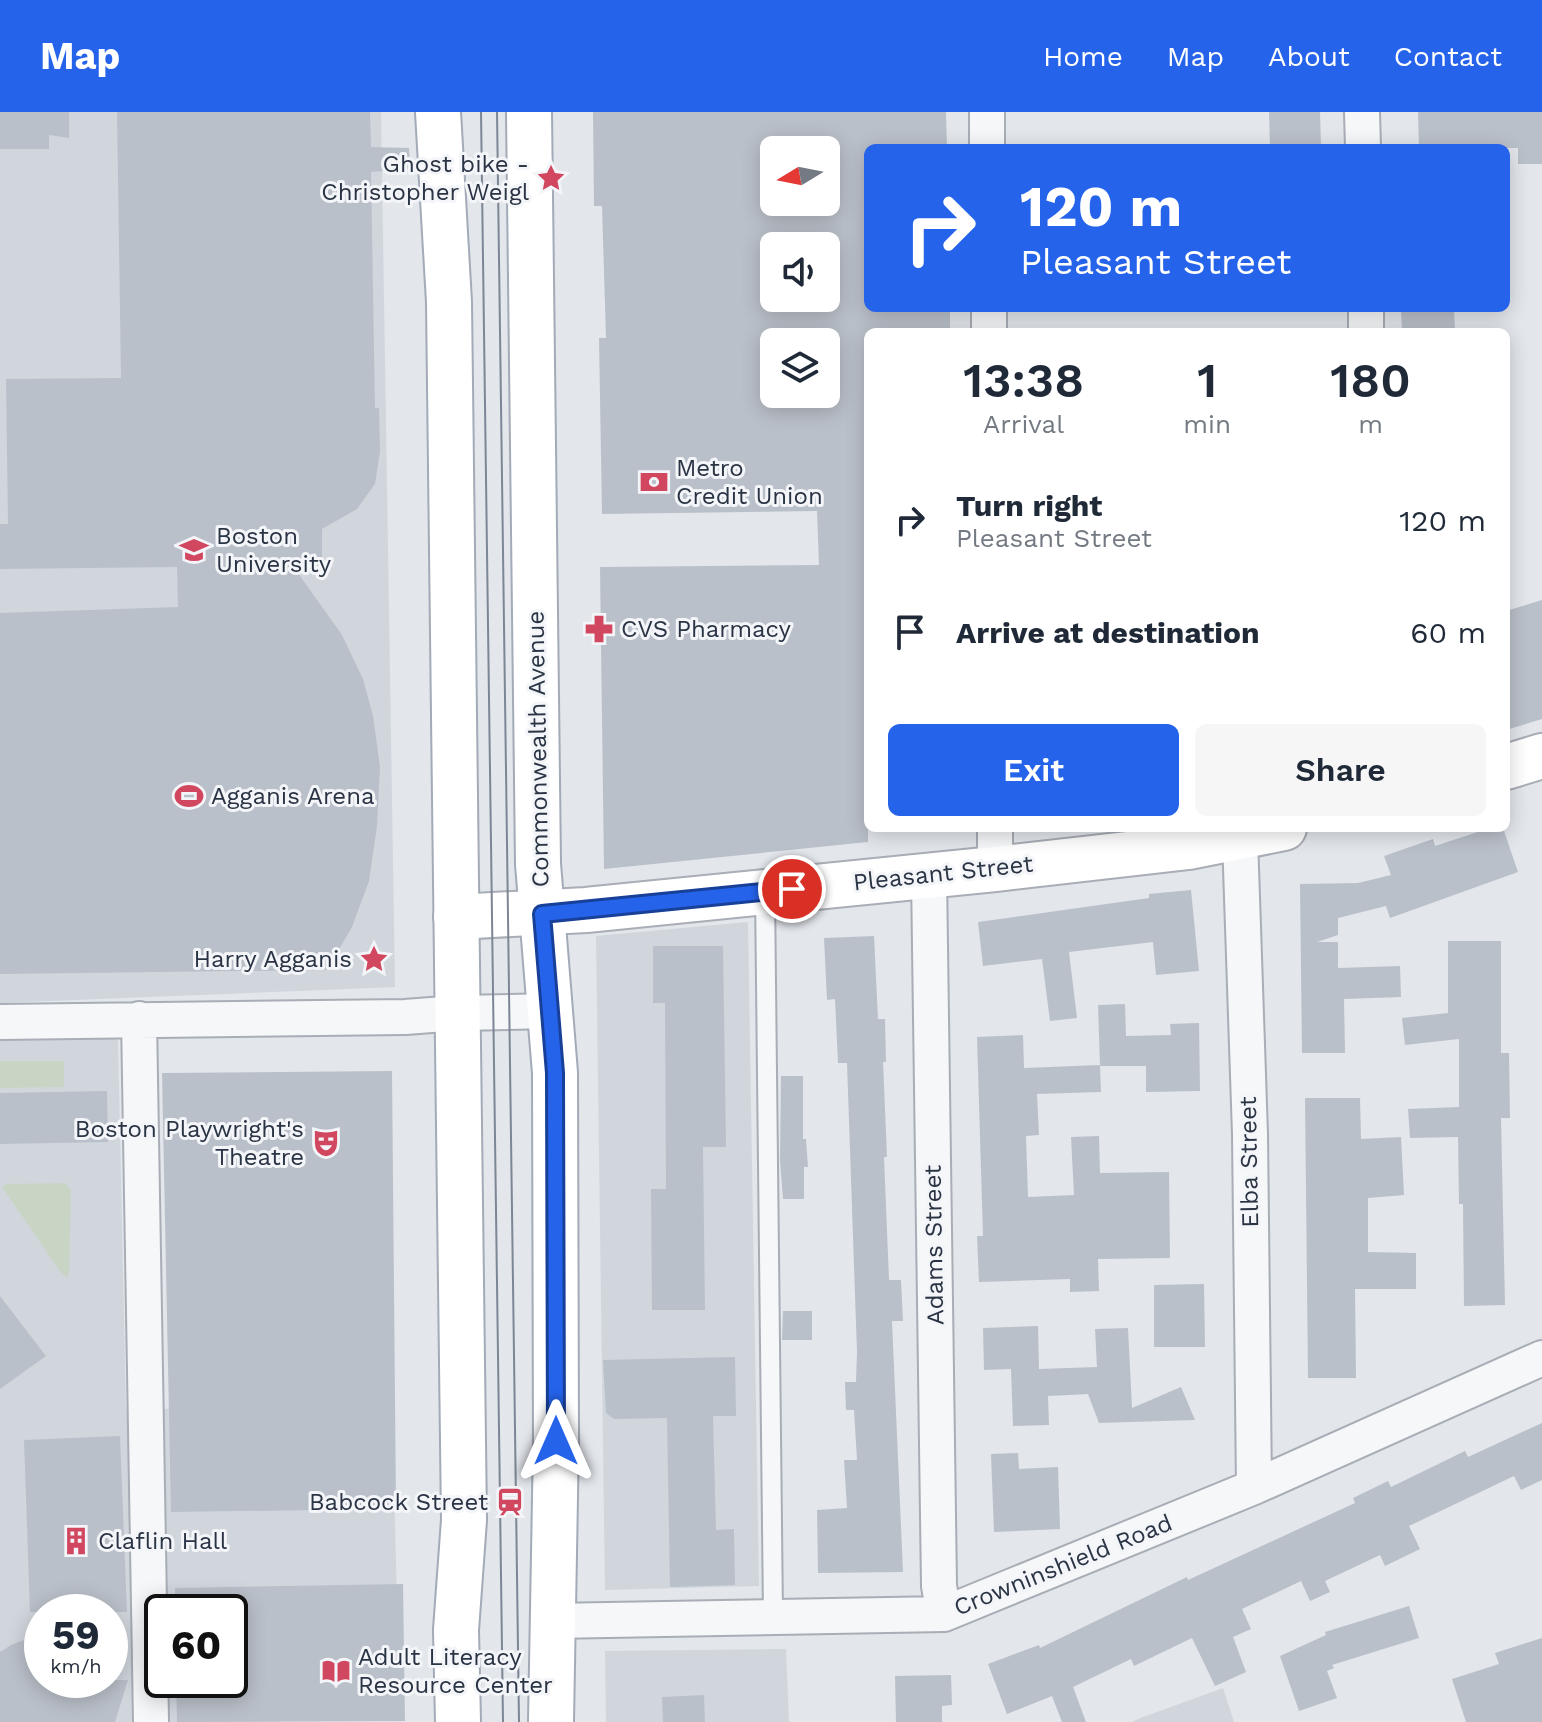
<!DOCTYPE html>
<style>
body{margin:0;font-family:"Work Sans",sans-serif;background:#f6f6f7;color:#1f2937;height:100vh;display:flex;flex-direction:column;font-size:30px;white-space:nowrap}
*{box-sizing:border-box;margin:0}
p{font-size:26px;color:#747a83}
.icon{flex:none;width:44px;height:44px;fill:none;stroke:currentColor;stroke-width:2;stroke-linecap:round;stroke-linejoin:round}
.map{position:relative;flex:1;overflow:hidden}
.panel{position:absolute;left:864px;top:216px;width:646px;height:504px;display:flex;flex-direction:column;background:#fff;border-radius:12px;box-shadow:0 4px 20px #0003}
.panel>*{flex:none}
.top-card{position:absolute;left:864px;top:32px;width:646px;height:168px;border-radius:12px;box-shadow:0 4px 20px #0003;background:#2563eb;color:#fff;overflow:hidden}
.needle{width:52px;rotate:260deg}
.fabs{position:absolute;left:760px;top:24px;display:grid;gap:16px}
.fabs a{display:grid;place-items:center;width:80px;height:80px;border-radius:12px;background:#fff;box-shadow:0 4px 20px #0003;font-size:40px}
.speed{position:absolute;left:24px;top:1482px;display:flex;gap:16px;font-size:40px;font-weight:700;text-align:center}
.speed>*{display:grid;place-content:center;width:104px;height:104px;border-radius:50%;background:#fff;box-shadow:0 4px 20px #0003;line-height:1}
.speed small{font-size:20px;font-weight:400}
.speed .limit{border:4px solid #111;border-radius:12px;background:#fff;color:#111}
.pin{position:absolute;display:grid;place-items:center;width:68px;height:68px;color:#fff;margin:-34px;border:4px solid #fff;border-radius:50%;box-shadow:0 2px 8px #0007}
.me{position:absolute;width:88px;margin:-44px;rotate:0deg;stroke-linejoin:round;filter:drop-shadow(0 0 6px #0008)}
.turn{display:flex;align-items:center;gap:28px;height:168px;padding:0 24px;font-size:36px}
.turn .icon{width:104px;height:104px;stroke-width:2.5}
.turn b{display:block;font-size:56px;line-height:68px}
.eta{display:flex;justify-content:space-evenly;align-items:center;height:136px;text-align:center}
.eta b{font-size:48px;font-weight:600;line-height:56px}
.button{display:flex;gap:16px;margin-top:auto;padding:16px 24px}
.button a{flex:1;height:92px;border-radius:12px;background:#2563eb;color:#fff;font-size:32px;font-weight:600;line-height:92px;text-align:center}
.button a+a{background:#f6f6f7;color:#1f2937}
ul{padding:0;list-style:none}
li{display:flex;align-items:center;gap:24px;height:112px;padding:0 24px}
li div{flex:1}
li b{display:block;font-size:30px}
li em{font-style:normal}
header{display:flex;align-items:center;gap:48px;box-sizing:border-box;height:112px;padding:0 40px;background:#2563eb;color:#fff}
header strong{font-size:38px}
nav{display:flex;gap:44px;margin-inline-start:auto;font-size:28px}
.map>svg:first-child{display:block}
</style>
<header>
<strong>Map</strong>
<nav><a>Home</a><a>Map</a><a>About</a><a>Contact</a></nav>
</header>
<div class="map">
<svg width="1542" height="1610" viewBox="0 0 1542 1610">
<rect width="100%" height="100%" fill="#e3e6eb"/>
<path fill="#d1d6dd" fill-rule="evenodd" d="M 0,0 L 381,0 L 395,875 L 0,891 Z
M 748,810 L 759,1474 L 605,1478 L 596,824 Z
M 118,926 L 126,1297 L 392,1296 L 400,1606 L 251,1610 L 0,1610 L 0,929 ZM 42,1500 L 110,1500 L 110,1568 L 42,1568 ZM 162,1500 L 230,1500 L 230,1568 L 162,1568 Z
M 786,1537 L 789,1610 L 606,1610 L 605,1539 Z
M 1223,1576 L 1234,1610 L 1132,1610 L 1138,1607 Z"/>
<path fill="#c9d5c4" d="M 0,949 L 64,949 L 64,975 L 0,976 Z
M 65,1071 L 71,1078 L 69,1161 L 67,1165 L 62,1162 L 2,1075 L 5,1072 Z"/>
<path fill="#bac0c9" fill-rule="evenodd" d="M 0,0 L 69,0 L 69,26 L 49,23 L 49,37 L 0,37 Z
M 117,0 L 370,0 L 371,35 L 409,36 L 410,57 L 371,60 L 375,296 L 379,296 L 380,339 L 375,372 L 357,397 L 322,417 L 322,454 L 293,454 L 342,523 L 363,567 L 373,604 L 380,655 L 377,714 L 369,769 L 352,815 L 327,858 L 0,862 L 0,501 L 178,495 L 177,455 L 0,457 L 0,412 L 8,412 L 6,267 L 121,266 Z
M 593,0 L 946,0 L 947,36 L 868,36 L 868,196 L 950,196 L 950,220 L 868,220 L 868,730 L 604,757 L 600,455 L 819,453 L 817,399 L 602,402 L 599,226 L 606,226 L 602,94 L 594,94 ZM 774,38 L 826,38 L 826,90 L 774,90 ZM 774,134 L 826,134 L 826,186 L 774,186 ZM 774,230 L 826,230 L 826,282 L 774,282 Z
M 1269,0 L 1320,0 L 1321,36 L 1270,36 Z
M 1418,0 L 1542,0 L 1542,52 L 1518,52 L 1518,36 L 1419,36 Z
M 1401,196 L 1454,196 L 1455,220 L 1402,220 Z
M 1542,488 L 1542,607 L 1506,618 L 1506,499 Z
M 1490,716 L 1503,716 L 1518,760 L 1390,806 L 1386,794 L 1338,806 L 1338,823 L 1317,830 L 1338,830 L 1338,856 L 1400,854 L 1401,885 L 1344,887 L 1345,941 L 1302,941 L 1300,772 L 1358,771 L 1391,763 L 1384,744 L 1433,727 L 1435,734 Z
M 1191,778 L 1199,859 L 1156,863 L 1153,830 L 1069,840 L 1077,906 L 1050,909 L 1042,847 L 983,854 L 978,810 L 1149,786 L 1149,782 Z
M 874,824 L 878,907 L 885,907 L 886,950 L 883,950 L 887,1045 L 884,1045 L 889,1168 L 901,1168 L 903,1209 L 892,1209 L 903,1460 L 818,1461 L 817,1398 L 847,1396 L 844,1348 L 857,1348 L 854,1298 L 846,1298 L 845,1270 L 856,1270 L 857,1240 L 847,951 L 838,951 L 835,887 L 827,888 L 824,826 Z
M 1448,829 L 1501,829 L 1501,941 L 1509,941 L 1510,1006 L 1501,1006 L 1505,1193 L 1464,1194 L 1463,1092 L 1459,1092 L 1458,1025 L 1410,1026 L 1408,997 L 1459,995 L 1459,927 L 1405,933 L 1402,906 L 1448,901 Z
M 653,834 L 723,834 L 726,1035 L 703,1035 L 705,1198 L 652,1198 L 651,1077 L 666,1077 L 665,891 L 653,891 Z
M 1125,892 L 1126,924 L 1171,923 L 1170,912 L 1199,911 L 1200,979 L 1146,980 L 1146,954 L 1100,954 L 1098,893 Z
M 1023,923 L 1024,956 L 1100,953 L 1101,980 L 1037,982 L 1039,1023 L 1026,1024 L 1028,1085 L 1074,1083 L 1071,1025 L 1099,1024 L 1100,1061 L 1169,1060 L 1170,1146 L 1098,1147 L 1099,1179 L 1070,1180 L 1070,1167 L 979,1170 L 977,1124 L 983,1124 L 977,925 Z
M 392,959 L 396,1397 L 171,1400 L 162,961 Z
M 781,964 L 803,964 L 803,1027 L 806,1027 L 808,1055 L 804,1055 L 804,1087 L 783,1087 L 780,1048 Z
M 107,979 L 108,1030 L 0,1032 L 0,981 Z
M 1305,986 L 1360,986 L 1361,1027 L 1401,1025 L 1404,1083 L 1368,1086 L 1368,1140 L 1416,1141 L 1416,1177 L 1355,1177 L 1356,1266 L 1308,1266 Z
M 1204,1172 L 1205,1235 L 1154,1235 L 1154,1173 Z
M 0,1184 L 46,1244 L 0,1277 Z
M 783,1199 L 812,1199 L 812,1228 L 782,1228 Z
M 1038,1214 L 1039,1257 L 1097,1255 L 1095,1217 L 1128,1216 L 1132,1296 L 1181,1275 L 1195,1308 L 1099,1311 L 1088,1282 L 1048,1284 L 1049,1313 L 1013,1314 L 1011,1257 L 984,1258 L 983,1216 Z
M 735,1245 L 736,1304 L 713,1304 L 716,1418 L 734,1417 L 735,1473 L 670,1475 L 667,1306 L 614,1307 L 606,1301 L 603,1248 Z
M 1542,1311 L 1542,1368 L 1521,1378 L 1514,1364 L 1409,1414 L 1420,1437 L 1385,1454 L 1380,1443 L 1325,1469 L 1330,1480 L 1310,1489 L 1301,1469 L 1242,1497 L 1251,1517 L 1233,1525 L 1246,1560 L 1215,1574 L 1192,1526 L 1134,1554 L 1131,1547 L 1073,1575 L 1086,1610 L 1062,1610 L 1052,1584 L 1007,1602 L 988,1552 L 1039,1533 L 1040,1536 L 1187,1465 L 1188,1468 L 1355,1391 L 1353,1386 L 1388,1369 L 1391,1375 L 1465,1339 L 1468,1345 Z
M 120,1324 L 127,1500 L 30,1500 L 24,1328 Z
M 1018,1341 L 1019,1357 L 1058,1355 L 1060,1417 L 994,1420 L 991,1342 Z
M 403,1472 L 405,1609 L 177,1610 L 176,1568 L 230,1568 L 230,1500 L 175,1500 L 175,1476 Z
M 1409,1494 L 1419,1526 L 1332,1553 L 1334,1556 L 1327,1559 L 1337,1586 L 1299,1599 L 1280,1544 L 1326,1523 L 1325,1520 Z
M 42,1521 L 42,1568 L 128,1568 L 115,1610 L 0,1610 L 0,1540 L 11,1533 Z
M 1542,1526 L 1542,1610 L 1466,1610 L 1452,1567 L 1499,1552 L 1495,1541 Z
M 951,1563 L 952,1593 L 942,1594 L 942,1610 L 896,1610 L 895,1564 Z
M 704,1583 L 705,1610 L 663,1610 L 662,1585 Z"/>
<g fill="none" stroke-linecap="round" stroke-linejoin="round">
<defs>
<path id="lane" d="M 765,780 L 773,1504"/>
<path id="street" d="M 987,0 L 987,36
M 1362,0 L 1363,36
M 989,196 L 989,220
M 1366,196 L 1366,220
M 995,716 L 995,757
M 1240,726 L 1250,1022 L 1254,1375
M 929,763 L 939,1474 L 944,1502
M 139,907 L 151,1610
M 0,910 L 405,905 L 458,901 L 551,899
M 551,1509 L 944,1502 L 1254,1375 L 1542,1246"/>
<path id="secondary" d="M 1506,655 L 1542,644
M 456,805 L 586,798 L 995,757 L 1189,735 L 1284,716"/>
<path id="primary" d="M 438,0 L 449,190 L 458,934 L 464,1408 L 456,1518 L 458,1610
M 529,0 L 538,752 L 555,961 L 556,1329 L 551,1610"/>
</defs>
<use href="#lane" stroke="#a8adb6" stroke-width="22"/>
<use href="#street" stroke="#a8adb6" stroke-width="38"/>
<use href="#secondary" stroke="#a8adb6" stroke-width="48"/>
<use href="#primary" stroke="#a2abb7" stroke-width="48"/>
<use href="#lane" stroke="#f6f7f9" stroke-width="18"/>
<use href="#street" stroke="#f6f7f9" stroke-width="34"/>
<use href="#secondary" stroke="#fff" stroke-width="44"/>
<use href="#primary" stroke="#fff" stroke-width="44"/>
<path stroke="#7c8695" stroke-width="2" d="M 481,0 L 503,1610
M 497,0 L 519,1610"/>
</g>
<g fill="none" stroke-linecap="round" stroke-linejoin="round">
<defs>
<path id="route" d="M 556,1329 L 555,961 L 542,802 L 792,777"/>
</defs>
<use href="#route" stroke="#184099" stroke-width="20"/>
<use href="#route" stroke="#2563eb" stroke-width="14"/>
</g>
<defs>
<symbol id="sight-bare" viewBox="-9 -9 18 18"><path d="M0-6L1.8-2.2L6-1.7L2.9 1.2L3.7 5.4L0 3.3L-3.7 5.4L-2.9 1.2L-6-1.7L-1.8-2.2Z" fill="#d1475f" stroke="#f3f5f8" stroke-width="2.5" paint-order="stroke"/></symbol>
<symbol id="bank-bare" viewBox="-9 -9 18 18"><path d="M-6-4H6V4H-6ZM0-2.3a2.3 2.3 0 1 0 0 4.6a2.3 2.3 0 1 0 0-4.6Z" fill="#d1475f" stroke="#f3f5f8" stroke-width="2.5" paint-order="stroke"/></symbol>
<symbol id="university-bare" viewBox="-9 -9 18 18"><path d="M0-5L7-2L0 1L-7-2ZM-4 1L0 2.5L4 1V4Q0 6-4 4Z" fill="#d1475f" stroke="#f3f5f8" stroke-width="2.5" paint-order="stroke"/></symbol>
<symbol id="pharmacy-bare" viewBox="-9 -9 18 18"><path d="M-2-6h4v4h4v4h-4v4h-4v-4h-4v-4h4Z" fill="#d1475f" stroke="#f3f5f8" stroke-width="2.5" paint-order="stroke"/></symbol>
<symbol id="stadium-bare" viewBox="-9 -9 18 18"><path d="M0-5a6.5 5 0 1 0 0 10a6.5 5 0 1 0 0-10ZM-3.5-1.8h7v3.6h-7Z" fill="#d1475f" stroke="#f3f5f8" stroke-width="2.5" paint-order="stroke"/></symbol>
<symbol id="theatre-bare" viewBox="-9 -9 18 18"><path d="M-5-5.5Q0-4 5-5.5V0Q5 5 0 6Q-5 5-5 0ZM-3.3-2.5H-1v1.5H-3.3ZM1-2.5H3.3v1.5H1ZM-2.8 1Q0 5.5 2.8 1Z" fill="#d1475f" stroke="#f3f5f8" stroke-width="2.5" paint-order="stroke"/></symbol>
<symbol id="station-bare" viewBox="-9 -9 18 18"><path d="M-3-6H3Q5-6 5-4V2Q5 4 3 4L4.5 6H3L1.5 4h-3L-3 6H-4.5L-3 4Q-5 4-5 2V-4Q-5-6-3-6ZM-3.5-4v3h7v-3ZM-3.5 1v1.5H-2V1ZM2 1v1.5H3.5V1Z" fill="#d1475f" stroke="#f3f5f8" stroke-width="2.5" paint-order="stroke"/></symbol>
<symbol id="building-bare" viewBox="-9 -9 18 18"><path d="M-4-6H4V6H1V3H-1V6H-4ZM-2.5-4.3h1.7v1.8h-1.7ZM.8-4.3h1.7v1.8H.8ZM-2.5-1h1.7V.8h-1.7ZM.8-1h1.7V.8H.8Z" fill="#d1475f" stroke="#f3f5f8" stroke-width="2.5" paint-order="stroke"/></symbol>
<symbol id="library-bare" viewBox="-9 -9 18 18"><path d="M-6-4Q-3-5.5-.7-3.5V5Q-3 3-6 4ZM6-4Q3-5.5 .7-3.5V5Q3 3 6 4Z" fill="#d1475f" stroke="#f3f5f8" stroke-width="2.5" paint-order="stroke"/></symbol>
</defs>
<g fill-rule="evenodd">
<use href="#sight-bare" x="531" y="46" width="40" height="40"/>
<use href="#bank-bare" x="634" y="350" width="40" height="40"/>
<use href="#university-bare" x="174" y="418" width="40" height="40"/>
<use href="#pharmacy-bare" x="579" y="497" width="40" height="40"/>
<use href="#stadium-bare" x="169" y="664" width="40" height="40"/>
<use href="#sight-bare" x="354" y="827" width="40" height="40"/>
<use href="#theatre-bare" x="306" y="1011" width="40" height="40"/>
<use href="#station-bare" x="490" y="1370" width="40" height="40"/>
<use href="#building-bare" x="56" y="1409" width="40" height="40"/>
<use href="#library-bare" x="316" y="1539" width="40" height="40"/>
</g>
<g text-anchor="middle" stroke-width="6" stroke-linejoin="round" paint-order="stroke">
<g font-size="24" fill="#2a3444" stroke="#f3f5f8" text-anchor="start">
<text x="529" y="60" text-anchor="end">Ghost bike -<tspan x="529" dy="28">Christopher Weigl</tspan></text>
<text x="676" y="364">Metro<tspan x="676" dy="28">Credit Union</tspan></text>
<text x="216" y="432">Boston<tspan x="216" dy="28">University</tspan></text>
<text x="621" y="525">CVS Pharmacy</text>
<text x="211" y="692">Agganis Arena</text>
<text x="352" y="855" text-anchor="end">Harry Agganis</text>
<text x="304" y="1025" text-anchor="end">Boston Playwright's<tspan x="304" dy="28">Theatre</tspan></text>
<text x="488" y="1398" text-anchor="end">Babcock Street</text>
<text x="98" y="1437">Claflin Hall</text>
<text x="358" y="1553">Adult Literacy<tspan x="358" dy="28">Resource Center</tspan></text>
</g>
<g font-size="24" fill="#2a3444" stroke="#f3f5f8">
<text transform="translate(538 637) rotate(-91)" y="8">Commonwealth Avenue</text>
<text transform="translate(943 761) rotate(-6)" y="8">Pleasant Street</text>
<text transform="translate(1249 1050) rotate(-91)" y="8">Elba Street</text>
<text transform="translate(934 1133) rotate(-91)" y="8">Adams Street</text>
<text transform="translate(1063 1453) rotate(-22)" y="8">Crowninshield Road</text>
</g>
</g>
</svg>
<div class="fabs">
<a><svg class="needle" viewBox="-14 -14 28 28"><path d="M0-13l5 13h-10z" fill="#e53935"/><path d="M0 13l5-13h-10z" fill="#747a83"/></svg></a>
<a><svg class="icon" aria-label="sound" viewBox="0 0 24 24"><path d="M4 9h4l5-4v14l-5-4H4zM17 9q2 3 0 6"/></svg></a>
<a><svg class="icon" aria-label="layers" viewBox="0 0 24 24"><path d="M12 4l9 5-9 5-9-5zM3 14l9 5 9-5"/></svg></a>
</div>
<div class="speed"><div>59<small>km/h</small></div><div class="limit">60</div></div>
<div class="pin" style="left:792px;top:777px;background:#d93025"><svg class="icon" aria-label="arrive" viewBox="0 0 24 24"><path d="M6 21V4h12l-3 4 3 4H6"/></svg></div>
<svg class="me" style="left:556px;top:1329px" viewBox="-20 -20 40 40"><path d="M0-17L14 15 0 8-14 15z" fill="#2563eb" stroke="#fff" stroke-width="4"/></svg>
<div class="top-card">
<div class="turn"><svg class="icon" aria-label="right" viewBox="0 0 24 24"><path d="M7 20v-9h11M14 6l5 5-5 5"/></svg><div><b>120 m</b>Pleasant Street</div></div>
</div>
<section class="panel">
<div class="eta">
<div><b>13:38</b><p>Arrival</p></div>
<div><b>1</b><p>min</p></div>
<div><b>180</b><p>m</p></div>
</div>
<ul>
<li><svg class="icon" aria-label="right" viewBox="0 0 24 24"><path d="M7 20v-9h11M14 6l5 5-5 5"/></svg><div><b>Turn right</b><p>Pleasant Street</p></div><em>120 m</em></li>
<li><svg class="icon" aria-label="arrive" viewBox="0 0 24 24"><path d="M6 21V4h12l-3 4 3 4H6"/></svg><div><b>Arrive at destination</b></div><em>60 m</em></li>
</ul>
<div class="button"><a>Exit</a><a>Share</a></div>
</section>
</div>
